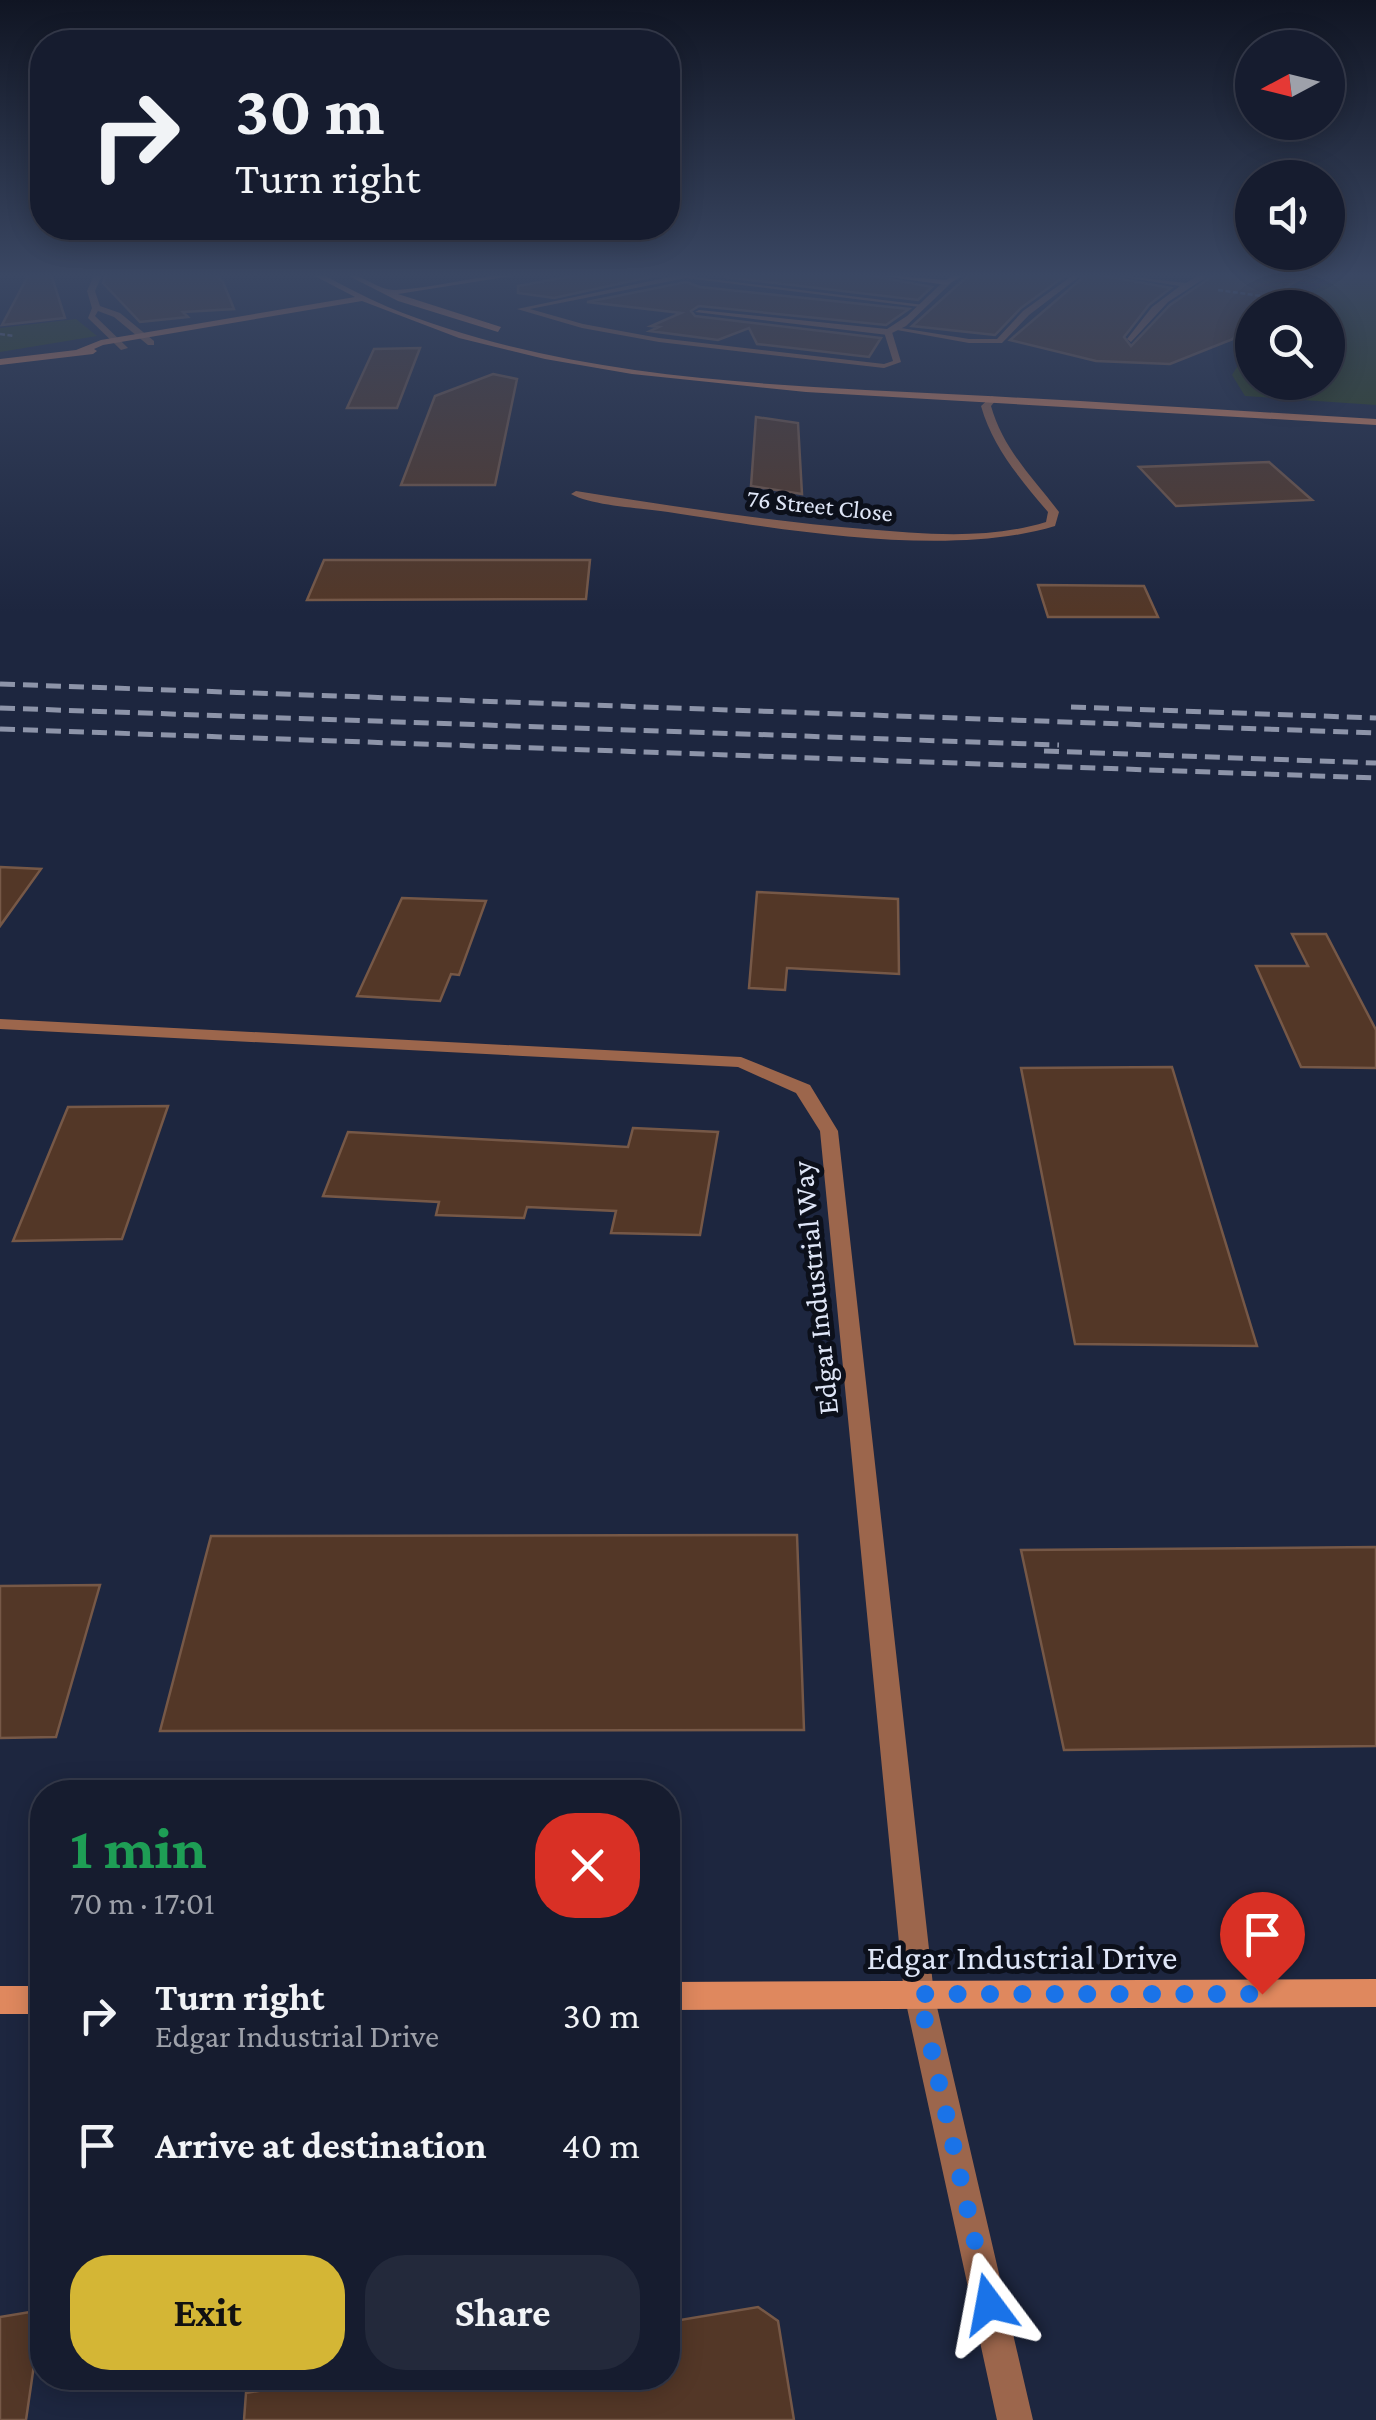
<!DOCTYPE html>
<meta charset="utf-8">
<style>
body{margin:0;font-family:"Crimson Pro",serif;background:#23293b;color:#f1f3f6;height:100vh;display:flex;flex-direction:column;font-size:38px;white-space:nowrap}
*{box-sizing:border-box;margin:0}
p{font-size:32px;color:#9ea1aa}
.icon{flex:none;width:55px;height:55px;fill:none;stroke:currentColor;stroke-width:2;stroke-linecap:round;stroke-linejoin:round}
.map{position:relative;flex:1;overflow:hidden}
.drawer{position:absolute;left:30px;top:1780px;width:650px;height:610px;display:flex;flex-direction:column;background:#161c2f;border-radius:40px;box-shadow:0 5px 25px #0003,0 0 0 2px #353a4b}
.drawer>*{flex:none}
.guide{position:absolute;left:30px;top:30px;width:650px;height:210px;border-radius:40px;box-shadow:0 5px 25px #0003,0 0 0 2px #353a4b;background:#161c2f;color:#f1f3f6;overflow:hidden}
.needle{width:65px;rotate:263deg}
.tools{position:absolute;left:1235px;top:30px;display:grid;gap:20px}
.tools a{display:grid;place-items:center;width:110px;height:110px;border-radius:50%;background:#161c2f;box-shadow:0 5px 25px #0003,0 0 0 2px #353a4b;font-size:50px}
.pin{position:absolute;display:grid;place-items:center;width:85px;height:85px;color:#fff;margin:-102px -42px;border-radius:50% 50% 50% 0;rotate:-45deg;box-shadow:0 0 10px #0007}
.pin .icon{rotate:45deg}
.me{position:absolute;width:110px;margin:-55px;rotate:347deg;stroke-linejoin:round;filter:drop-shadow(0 0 8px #0008)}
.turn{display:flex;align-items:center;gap:35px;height:210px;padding:0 40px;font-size:45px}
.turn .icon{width:130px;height:130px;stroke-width:2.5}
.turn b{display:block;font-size:70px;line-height:85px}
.round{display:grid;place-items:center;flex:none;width:105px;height:105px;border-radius:40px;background:#23293b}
.head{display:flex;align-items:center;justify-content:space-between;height:170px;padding:0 40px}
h1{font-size:60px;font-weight:700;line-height:75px;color:#1e9e55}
.action{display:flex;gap:20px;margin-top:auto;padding:20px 40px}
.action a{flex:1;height:115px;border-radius:40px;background:#d4b635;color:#111;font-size:40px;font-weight:700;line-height:115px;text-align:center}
.action a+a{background:#23293b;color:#f1f3f6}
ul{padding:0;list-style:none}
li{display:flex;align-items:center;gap:30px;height:130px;padding:0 40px}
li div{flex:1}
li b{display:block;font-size:38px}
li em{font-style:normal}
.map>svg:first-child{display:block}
</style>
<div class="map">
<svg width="1376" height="2420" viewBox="0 0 1376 2420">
<rect width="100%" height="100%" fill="#1d263f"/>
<path fill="#2e4115" d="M 1347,273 L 1376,273 L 1376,405 L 1245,396 L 1232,375 L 1252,343 L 1252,382 L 1328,382 L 1328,308 L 1282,307 Z
M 76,319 L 97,336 L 0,352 L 0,328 Z"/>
<path fill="#533727" stroke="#765847" stroke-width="2.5" d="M 107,273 L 213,273 L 223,282 L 234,309 L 183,312 L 188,317 L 140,322 L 103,283 Z
M 588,273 L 661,273 L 664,274 L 554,298 L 518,293 L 518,286 Z
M 733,273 L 858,273 L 932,287 L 918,300 L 725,277 Z
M 971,273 L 1069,273 L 1021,308 L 995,335 L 912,326 Z
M 1088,273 L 1171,288 L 1149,305 L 1124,337 L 1131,346 L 1170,305 L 1217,273 L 1310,273 L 1252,308 L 1233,339 L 1170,364 L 1096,361 L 1010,340 Z
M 29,274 L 51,274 L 65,318 L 2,325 Z
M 686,282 L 700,287 L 909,309 L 886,325 L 699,306 L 691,311 L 695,316 L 881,338 L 869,357 L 757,344 L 749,328 L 718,340 L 650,331 L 659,327 L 651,326 L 681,313 L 587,302 Z
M 420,348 L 397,408 L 347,408 L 374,349 Z
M 493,374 L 517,379 L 495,485 L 401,485 L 435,396 Z
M 756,417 L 798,423 L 802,494 L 751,486 Z
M 1269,462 L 1312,500 L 1176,506 L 1139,467 Z
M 324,560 L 590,560 L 586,599 L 307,600 Z
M 1038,585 L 1144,586 L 1158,617 L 1048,617 Z
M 0,867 L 41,869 L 0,926 Z
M 757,892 L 898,899 L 899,974 L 787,968 L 785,990 L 749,988 Z
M 402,898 L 486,901 L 459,975 L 451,974 L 440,1001 L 357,996 Z
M 1292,934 L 1326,934 L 1376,1030 L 1376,1068 L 1301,1067 L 1256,966 L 1308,966 Z
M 1172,1067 L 1257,1346 L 1075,1344 L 1021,1068 Z
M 168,1106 L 122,1239 L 13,1241 L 68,1107 Z
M 633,1128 L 718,1132 L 700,1235 L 611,1233 L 616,1211 L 527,1207 L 524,1218 L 436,1215 L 439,1202 L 323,1196 L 348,1132 L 628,1147 Z
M 797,1535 L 804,1730 L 160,1731 L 211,1536 Z
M 1376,1547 L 1376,1746 L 1064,1750 L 1021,1550 Z
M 100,1585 L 56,1737 L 0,1738 L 0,1586 Z
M 758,2307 L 778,2321 L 794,2420 L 244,2420 L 246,2393 L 336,2378 L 668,2378 L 668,2322 Z
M 42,2310 L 26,2420 L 0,2420 L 0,2317 Z"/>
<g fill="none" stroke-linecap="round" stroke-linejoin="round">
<path stroke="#6f778d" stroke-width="2.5" stroke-dasharray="5 2.5" stroke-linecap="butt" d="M 1218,290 L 1297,301
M 0,334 L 14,336"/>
<path fill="#9c664c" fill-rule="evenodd" d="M 689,273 L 705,273 L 694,277 L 924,305 L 920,307 L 686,278 L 530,309 L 583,324 L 659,338 L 884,364 L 893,361 L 884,332 L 888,330 L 892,332 L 901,362 L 884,368 L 659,342 L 582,328 L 517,309 Z
M 1076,273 L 1084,273 L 1029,315 L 1002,343 L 969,343 L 897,330 L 901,328 L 969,339 L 997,339 L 1023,311 Z"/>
<path fill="#9c664c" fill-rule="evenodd" d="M 95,273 L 103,273 L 95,291 L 100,306 L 120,313 L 154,341 L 154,345 L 148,345 L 114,317 L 98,311 L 95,316 L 128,348 L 121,350 L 88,318 L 92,308 L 87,291 Z
M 1098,273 L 1186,283 L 1202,273 L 1213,273 L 1168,302 L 1131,342 L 1127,339 L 1152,307 L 1180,286 Z
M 944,281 L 951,283 L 906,326 L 888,335 L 695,312 L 699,310 L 887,329 L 907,316 Z
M 992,396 L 997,399 L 991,406 C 1003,449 1033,478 1059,512 L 1055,526 C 947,559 780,529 668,512 C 641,508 593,506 571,494 L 576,491 C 672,506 767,521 864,529 C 925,534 987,540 1046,522 L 1048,512 C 1021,480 993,448 981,406 Z
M 0,1019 L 741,1057 L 810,1085 L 838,1131 L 934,1994 L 1033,2420 L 997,2420 L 904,1994 L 820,1131 L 796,1093 L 738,1067 L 0,1029 Z"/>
<path fill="#df885e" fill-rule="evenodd" d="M 309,273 L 320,273 C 342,285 365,297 388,307 C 569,381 775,385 968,395 C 1104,402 1240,411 1376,419 L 1376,425 L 806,392 L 632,374 L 545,359 L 459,338 L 362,301 L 103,345 L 94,349 L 97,351 L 93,354 L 0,365 L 0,359 L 76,350 L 101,340 L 355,297 Z
M 343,273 C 362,273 378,291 396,290 C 441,287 485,273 531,273 L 398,294 L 501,327 L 498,332 L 398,301 Z
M 861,273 L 946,280 L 957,273 L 967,273 L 947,285 Z
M 1376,1979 L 1376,2007 L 668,2010 L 668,1982 Z
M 0,1986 L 42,1986 L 42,2014 L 0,2014 Z"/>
<path stroke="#8d94a9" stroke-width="5" stroke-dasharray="15 8" stroke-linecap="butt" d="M 0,684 L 1376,733
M 1071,707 L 1376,718
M 0,708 L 1059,745
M 0,729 L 1376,778
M 1044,751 L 1376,763"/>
</g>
<linearGradient id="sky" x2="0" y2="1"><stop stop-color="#101523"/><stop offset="0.45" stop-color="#3a4763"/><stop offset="1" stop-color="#3a4763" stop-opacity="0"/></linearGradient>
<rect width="1376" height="612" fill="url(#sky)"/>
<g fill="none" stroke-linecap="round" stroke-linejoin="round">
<path stroke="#1a73e8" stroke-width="18" stroke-dasharray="0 32.4" d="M 989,2304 L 919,1994 L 1262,1994"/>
</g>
<g text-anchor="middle" stroke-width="10" stroke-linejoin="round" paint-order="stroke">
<g font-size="25" fill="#dfe6f7" stroke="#0c101b">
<text transform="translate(820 505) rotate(6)" y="9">76 Street Close</text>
</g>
<g font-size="30" fill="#dfe6f7" stroke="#0c101b">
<text transform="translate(815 1288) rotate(-96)" y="10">Edgar Industrial Way</text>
</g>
<g font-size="35" fill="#dfe6f7" stroke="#0c101b">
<text x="1022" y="1969">Edgar Industrial Drive</text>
</g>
</g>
</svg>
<div class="tools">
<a><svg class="needle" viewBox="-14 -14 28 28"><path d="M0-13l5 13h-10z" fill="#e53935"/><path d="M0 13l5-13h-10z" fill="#9ea1aa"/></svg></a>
<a><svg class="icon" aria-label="sound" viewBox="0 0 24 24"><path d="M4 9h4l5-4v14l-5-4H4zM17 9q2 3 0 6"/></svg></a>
<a><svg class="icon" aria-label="search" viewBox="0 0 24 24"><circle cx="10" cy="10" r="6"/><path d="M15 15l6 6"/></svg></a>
</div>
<div class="pin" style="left:1262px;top:1994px;background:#d93025"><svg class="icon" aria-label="arrive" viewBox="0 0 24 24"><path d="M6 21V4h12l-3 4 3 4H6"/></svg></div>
<svg class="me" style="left:989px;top:2304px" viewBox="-20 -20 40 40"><path d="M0-17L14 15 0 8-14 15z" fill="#1a73e8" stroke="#fff" stroke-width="4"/></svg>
<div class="guide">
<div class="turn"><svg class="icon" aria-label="right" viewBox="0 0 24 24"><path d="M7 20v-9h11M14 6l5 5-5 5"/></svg><div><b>30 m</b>Turn right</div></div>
</div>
<section class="drawer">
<div class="head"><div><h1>1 min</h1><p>70 m · 17:01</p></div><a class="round" style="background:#d93025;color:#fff"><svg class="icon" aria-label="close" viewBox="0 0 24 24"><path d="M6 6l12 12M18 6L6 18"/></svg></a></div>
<ul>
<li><svg class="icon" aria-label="right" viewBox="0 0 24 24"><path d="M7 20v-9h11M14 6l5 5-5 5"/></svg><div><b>Turn right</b><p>Edgar Industrial Drive</p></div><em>30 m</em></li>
<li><svg class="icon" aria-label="arrive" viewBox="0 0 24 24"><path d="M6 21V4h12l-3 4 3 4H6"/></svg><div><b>Arrive at destination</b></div><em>40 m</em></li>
</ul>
<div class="action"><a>Exit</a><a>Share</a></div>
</section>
</div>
